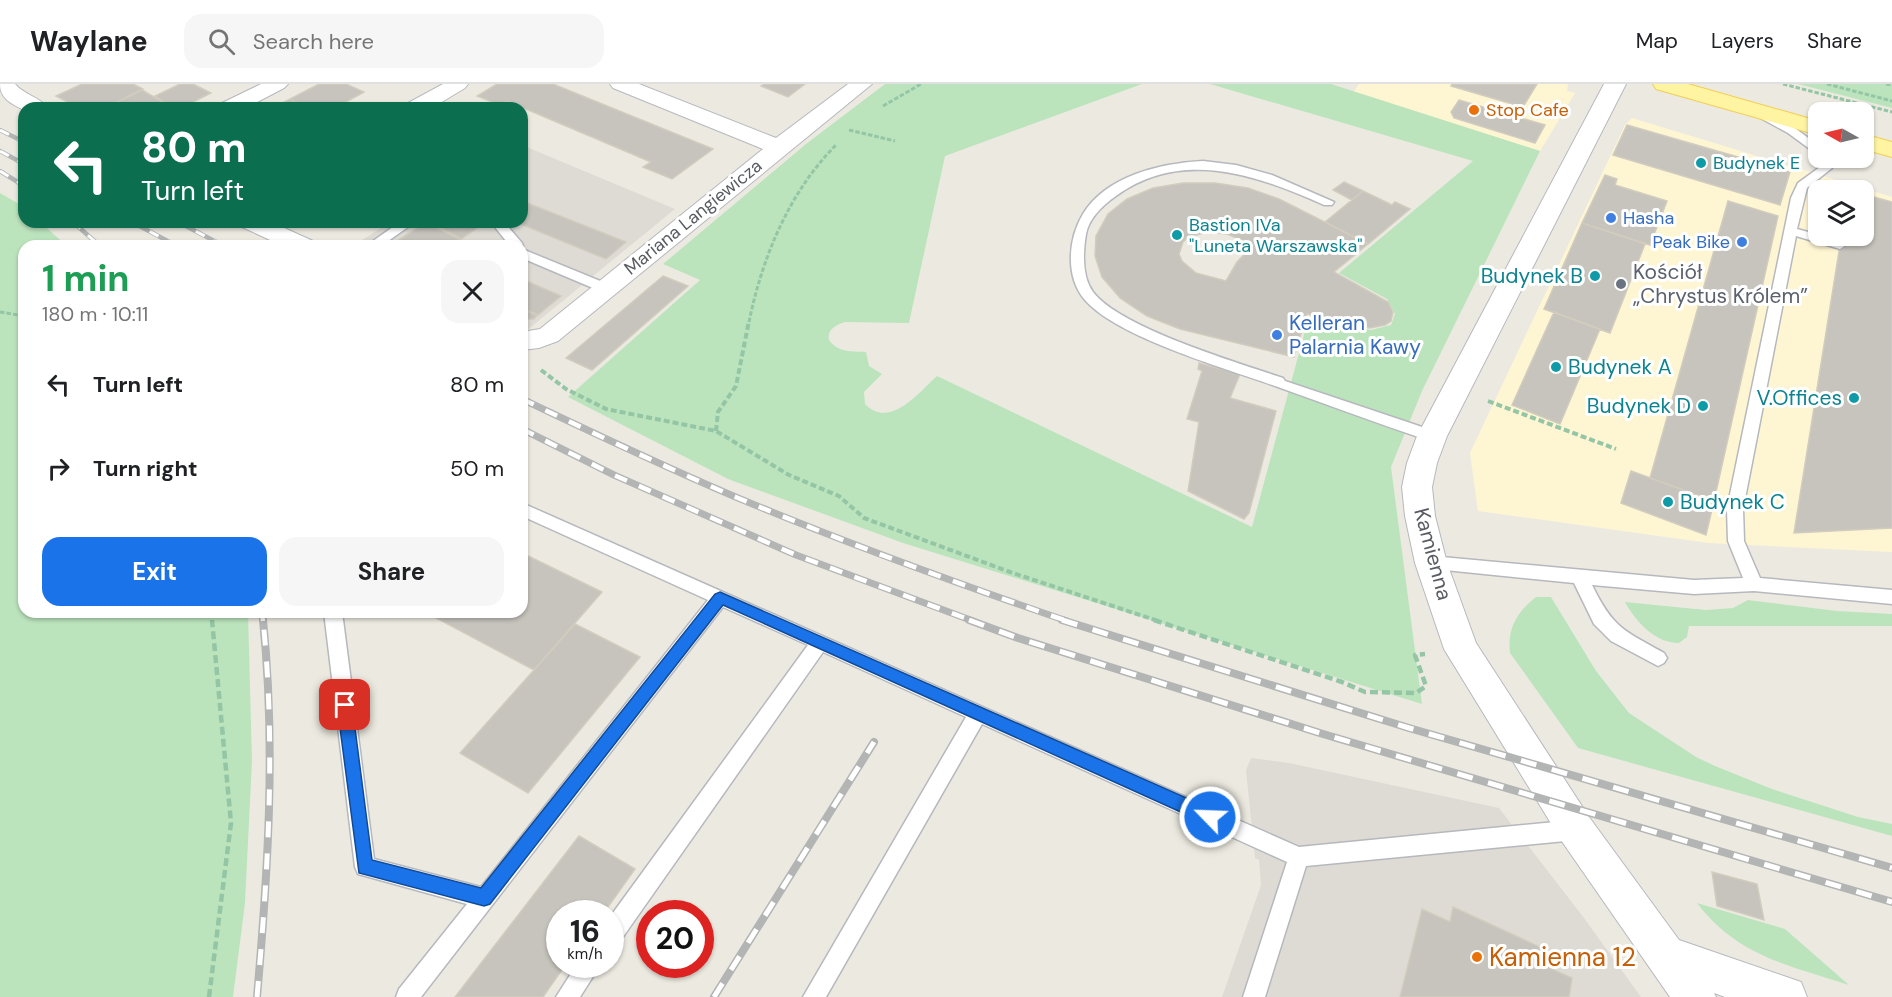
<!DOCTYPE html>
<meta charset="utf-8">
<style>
body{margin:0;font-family:"DM Sans",sans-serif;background:#f6f6f6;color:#202124;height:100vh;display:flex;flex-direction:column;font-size:22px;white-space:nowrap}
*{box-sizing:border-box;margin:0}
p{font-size:20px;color:#757577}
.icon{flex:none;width:33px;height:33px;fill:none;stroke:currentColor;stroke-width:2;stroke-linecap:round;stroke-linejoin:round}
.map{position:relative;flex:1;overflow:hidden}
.sheet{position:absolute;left:18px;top:156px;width:510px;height:378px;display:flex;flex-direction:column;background:#fff;border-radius:18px;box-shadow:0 2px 4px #0004}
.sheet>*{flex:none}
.hud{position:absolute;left:18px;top:18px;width:510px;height:126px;border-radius:18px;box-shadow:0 2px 4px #0004;background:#0b6e4f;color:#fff;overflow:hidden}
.needle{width:39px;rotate:278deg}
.buttons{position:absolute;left:1808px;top:18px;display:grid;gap:12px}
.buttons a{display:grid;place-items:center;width:66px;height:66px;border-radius:12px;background:#fff;box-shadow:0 2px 4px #0004;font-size:30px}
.speed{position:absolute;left:546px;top:816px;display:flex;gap:12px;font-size:30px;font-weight:700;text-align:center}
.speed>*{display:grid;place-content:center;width:78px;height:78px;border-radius:50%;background:#fff;box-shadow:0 2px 4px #0004;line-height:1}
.speed small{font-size:15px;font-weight:400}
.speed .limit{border:9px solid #d22;background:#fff;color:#111}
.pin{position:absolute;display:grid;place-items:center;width:51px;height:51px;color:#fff;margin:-26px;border-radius:12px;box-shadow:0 3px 9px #0006}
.me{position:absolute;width:66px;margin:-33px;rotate:294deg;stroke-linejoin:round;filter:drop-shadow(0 0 4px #0008)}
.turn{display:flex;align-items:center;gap:21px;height:126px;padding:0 24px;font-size:27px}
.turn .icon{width:78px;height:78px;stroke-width:2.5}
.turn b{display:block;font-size:42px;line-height:51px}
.round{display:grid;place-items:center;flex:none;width:63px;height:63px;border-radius:18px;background:#f6f6f6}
.head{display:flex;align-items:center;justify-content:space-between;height:102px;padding:0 24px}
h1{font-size:36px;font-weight:700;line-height:45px;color:#1e9e55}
.action{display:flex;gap:12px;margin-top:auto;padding:12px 24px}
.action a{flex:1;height:69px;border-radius:18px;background:#1a73e8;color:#fff;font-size:24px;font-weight:700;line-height:69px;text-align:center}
.action a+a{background:#f6f6f6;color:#202124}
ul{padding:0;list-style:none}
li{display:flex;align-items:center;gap:18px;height:84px;padding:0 24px}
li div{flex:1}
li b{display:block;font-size:22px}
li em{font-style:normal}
header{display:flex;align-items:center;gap:36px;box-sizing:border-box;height:84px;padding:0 30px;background:#fff;border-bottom:2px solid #e0e0e0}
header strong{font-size:28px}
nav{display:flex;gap:33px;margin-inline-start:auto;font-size:21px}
.search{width:420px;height:54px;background:#f6f6f6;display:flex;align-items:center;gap:15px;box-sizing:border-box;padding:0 21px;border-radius:18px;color:#757577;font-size:22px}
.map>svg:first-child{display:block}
</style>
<header>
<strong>Waylane</strong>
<div class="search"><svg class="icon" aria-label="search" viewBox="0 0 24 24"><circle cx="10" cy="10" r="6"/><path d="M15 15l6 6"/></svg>Search here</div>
<nav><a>Map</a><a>Layers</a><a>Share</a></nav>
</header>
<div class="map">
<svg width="1892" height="913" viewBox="0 0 1892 913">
<rect width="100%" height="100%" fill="#eceae0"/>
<path fill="#fef6d3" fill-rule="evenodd" d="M 1359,0 L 1568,0 L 1567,7 L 1575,9 L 1540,67 L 1353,9 Z
M 1632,34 L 1892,113 L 1892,468 L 1709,459 L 1478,427 L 1470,369 L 1625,41 ZM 1818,106 L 1863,106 L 1863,152 L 1818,152 Z"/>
<path fill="#dddbd4" d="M 522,61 L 675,125 L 526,247 L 522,246 L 522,162 L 353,162 L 390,138 L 522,138 Z
M 1251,674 L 1289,679 L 1499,724 L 1584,834 L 1641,913 L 1222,913 L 1261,801 L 1259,776 L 1255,774 L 1246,686 Z"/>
<path fill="#bbe4bd" d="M 885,0 L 1142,0 L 945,72 L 909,239 L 845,238 C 836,241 827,245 829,256 C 838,269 852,267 866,268 L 869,282 L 882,290 L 864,308 L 865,320 C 890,346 919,308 937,292 L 1252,443 L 1309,232 L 1371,246 L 1391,241 L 1395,230 L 1387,215 L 1339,189 L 1473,77 L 1210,0 L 1331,0 L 1540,67 L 1422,307 L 1391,383 L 1422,620 L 903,459 L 728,395 L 568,313 L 700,196 L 663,180 L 806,60 Z
M 1798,0 L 1892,0 L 1892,24 Z
M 0,109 L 24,123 L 24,138 L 40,138 L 67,162 L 24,162 L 24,528 L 248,528 L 252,677 L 245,819 L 233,913 L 0,913 Z
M 1536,513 L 1551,513 L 1596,587 L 1629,629 L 1696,673 L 1715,682 L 1772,705 L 1858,733 L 1892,740 L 1892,752 L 1578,664 L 1510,569 C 1507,544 1517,528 1536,513 Z
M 1748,516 L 1837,527 L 1892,530 L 1892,542 L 1689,542 L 1687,553 L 1679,559 C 1655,559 1636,538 1625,518 L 1706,526 L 1733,524 Z
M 1697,819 L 1785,845 L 1849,901 C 1790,882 1737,872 1697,819 Z"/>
<path fill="#c7c4bd" stroke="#d1ccbe" stroke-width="1.5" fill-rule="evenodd" d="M 82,0 L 133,0 L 143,5 L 105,24 L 79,24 L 56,12 Z
M 180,0 L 193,0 L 211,9 L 181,24 L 173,24 L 155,12 Z
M 319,0 L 346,0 L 364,8 L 335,24 L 303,24 L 305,23 L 290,15 Z
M 497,0 L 553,0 L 713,65 L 672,95 L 643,83 L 651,78 L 507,17 L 500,21 L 477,12 Z
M 764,0 L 805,0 L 788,13 L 761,2 Z
M 1452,0 L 1537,0 L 1523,23 L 1451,2 Z
M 142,6 L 166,20 L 159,24 L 107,23 Z
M 290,15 L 305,23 L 273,24 Z
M 1459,16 L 1545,41 L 1535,59 L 1454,34 L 1451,28 Z
M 1627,41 L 1790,88 L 1780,121 L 1613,71 Z
M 1605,91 L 1617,95 L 1615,101 L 1667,117 L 1650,161 L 1582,139 Z
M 1344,98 L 1363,107 L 1352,116 L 1333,106 Z
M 1183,99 L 1215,99 L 1248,104 L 1279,115 L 1368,160 L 1334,188 L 1388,218 L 1393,228 L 1391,237 L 1385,241 L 1370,244 L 1307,230 L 1294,273 L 1180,245 L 1147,232 L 1120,214 L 1102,193 L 1095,172 L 1096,152 L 1108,130 L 1127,115 L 1153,104 ZM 1207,148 L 1227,150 L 1253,161 L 1237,178 L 1226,197 L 1196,189 L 1182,177 L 1179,170 L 1183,158 L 1189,153 Z
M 1363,107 L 1392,121 L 1395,118 L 1410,125 L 1368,160 L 1325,138 Z
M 1863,110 L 1892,118 L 1892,444 L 1794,449 L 1840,161 L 1843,152 L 1863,152 Z
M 522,117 L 626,158 L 606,175 L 516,138 L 522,138 Z
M 1728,117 L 1778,132 L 1714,417 L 1650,394 Z
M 446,138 L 437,144 L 459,155 L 449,162 L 389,162 L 427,138 Z
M 448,138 L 482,138 L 484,139 L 461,155 L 440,143 Z
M 1582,139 L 1645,160 L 1610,249 L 1544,225 Z
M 663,192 L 688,202 L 592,286 L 566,274 Z
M 522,195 L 561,212 L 538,231 L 522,224 Z
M 522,225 L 537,231 L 534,235 L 522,235 Z
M 1554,228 L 1600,245 L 1560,340 L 1512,321 Z
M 1199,279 L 1240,290 L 1230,314 L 1276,327 L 1249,429 L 1244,435 L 1188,407 L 1199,338 L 1187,335 L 1202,287 L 1198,285 Z
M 1631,387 L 1714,417 L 1706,451 L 1621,419 Z
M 522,469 L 602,508 L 534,586 L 425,528 L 522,528 Z
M 575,540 L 640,573 L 528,709 L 460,669 Z
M 579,752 L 635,785 L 603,830 L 560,830 L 560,880 L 566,880 L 543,913 L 455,913 Z
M 1712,788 L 1757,800 L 1764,836 L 1717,822 Z
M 1453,823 L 1544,865 L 1543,881 L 1572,894 L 1569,913 L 1400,913 L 1422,825 L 1450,838 Z"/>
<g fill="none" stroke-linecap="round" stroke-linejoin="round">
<defs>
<path id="lane" d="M 1759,26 L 1796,45 L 1818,61 L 1818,71 L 1788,49 L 1755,31 L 1753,29 Z
M 1818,74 L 1830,74 L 1832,84 L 1807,104 L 1797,145 L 1845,158 L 1846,161 L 1840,165 L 1796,152 L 1743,425 L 1744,457 L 1760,494 L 1892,506 L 1892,520 L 1754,507 L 1694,510 L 1592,501 C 1613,544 1623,546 1664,569 L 1667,574 L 1664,579 L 1658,582 L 1611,557 L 1594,540 L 1574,499 L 1425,484 L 1423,479 L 1425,474 L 1431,472 L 1694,496 L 1743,494 L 1728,457 L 1727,425 L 1791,114 L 1798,99 L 1820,83 Z
M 1203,77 L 1236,81 L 1272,91 L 1334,118 L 1332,121 L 1324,121 C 1257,91 1182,64 1116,112 C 1103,121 1089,134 1086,150 C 1083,168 1082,193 1093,208 C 1120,244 1239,279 1283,294 L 1285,297 L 1437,348 L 1440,352 L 1437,356 L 1427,356 C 1377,339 1325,320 1278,303 C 1228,285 1118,254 1085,216 C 1065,193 1068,155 1083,130 C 1106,92 1161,79 1203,77 Z
M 400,138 L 415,138 L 381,162 L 366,162 Z
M 491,138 L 504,138 L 522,159 L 523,162 L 522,164 L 522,162 L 510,162 Z
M 522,165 L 610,201 L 612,204 L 610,207 L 600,207 L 522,174 Z
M 522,419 L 1299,763 L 1576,736 L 1583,739 L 1586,746 L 1583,753 L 1576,756 L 1306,782 L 1265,913 L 1243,913 L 1287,778 L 982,640 L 826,913 L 803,913 L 966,633 L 823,568 L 618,860 L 610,862 L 610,833 L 808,561 L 723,523 L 421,913 L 396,913 L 399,905 L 467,820 L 358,790 L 355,783 L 324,528 L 342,528 L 374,775 L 481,803 L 708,516 L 522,432 Z
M 577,880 L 601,880 L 580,913 L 556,913 Z"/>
<path id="street" d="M 0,0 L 15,0 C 24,11 40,13 48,24 L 24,24 L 24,26 C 12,20 0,15 0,0 Z
M 261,0 L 288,0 L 284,4 L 246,24 L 219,24 L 222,19 Z
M 443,0 L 468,0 L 465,4 L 432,24 L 405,24 L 408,19 Z
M 610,0 L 639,0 L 776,54 L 848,0 L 872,0 L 558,257 L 539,264 L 522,266 L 522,248 L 540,245 L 763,65 L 613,4 Z
M 1604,0 L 1626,0 L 1447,352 L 1437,379 L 1432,403 L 1435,432 L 1447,479 L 1476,559 L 1589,733 L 1679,856 L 1801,898 L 1807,913 L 1725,913 L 1714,909 L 1716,913 L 1670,913 L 1563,759 L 1444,565 L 1415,479 L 1405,432 L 1402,403 L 1407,379 L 1417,352 Z
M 239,138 L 271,138 L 313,157 L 316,162 L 283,162 L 242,143 Z"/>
<path id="primary" d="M 1653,0 L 1688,0 L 1818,37 L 1818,51 L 1656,5 Z
M 1863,50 L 1892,58 L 1892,73 L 1863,65 Z"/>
</defs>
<use href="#lane" stroke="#b6b8bd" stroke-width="3"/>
<use href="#street" stroke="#b6b8bd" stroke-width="2"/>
<use href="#primary" stroke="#f2cd53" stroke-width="2"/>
<path stroke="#94c5a5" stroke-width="3" stroke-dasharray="4.5 2" stroke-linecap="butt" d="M 1783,0 L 1892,28
M 1827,0 L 1892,17
M 1886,0 L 1892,1
M 883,22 L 921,0
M 849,46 L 895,57
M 0,228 L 24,232
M 749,238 C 762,174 789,108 836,61"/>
<path stroke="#94c5a5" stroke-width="4" stroke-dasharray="6 3" stroke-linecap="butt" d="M 541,286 L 566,305 L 606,325 L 716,347 L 789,391 L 839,412 L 864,434 L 1010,488 L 1158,537
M 1488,317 L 1616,365
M 716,347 L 718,328 L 736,302 L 749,237
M 211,528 L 212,537"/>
<path stroke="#94c5a5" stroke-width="4.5" stroke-dasharray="8 4" stroke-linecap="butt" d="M 1154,536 L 1342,598 L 1365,608 L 1416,609 L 1426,602 L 1415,571 L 1425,570
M 209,913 L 231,739 L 212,536"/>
<use href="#lane" fill="#fff" fill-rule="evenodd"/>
<use href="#street" fill="#fff" fill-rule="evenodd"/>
<use href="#primary" fill="#fff4a2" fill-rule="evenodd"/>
<defs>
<path id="rail-far2" d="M 0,46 L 24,58
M 0,67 L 24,80
M 0,87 L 24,102
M 73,138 L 100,162
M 132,138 L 177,162
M 178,138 L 224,162"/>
<path id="rail-far1" d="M 522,315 C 593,349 665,383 738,414 C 846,459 956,499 1067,537
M 522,345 L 614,391 L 796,471 L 973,537
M 262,528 L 263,537"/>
<path id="rail" d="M 969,536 L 1018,554 L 1323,650 L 1892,818
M 1062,536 L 1409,644 L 1892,784
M 257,913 C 268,787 276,662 263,536
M 714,913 L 874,658"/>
</defs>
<use href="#rail-far2" stroke="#b3b4b4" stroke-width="4.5"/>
<use href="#rail-far1" stroke="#b3b4b4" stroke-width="7"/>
<use href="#rail" stroke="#b3b4b4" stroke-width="8"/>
<use href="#rail-far2" stroke="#fff" stroke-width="3" stroke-dasharray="10" stroke-linecap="butt"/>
<use href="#rail-far1" stroke="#fff" stroke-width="4.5" stroke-dasharray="13" stroke-linecap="butt"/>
<use href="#rail" stroke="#fff" stroke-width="5" stroke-dasharray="16" stroke-linecap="butt"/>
</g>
<path fill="#1a73e8" stroke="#114b97" stroke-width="1.5" d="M 720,508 L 1216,727 L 1219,733 L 1216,739 L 1210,741 L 1205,739 L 723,521 L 490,820 L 484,822 L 359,789 L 337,621 L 339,616 L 345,614 L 350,616 L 352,621 L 372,776 L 481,804 L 715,510 Z"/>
<g fill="#e8710a" stroke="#fff" stroke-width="2">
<circle cx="1474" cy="26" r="6"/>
<circle cx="1477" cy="873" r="6"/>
</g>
<g fill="#0f9aa8" stroke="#fff" stroke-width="2">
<circle cx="1701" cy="79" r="6"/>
<circle cx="1177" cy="151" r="6"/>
<circle cx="1595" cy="192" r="6"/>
<circle cx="1556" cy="283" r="6"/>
<circle cx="1854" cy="314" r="6"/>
<circle cx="1703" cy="322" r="6"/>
<circle cx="1668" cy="418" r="6"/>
</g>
<g fill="#3f7fe0" stroke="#fff" stroke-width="2">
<circle cx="1611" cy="134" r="6"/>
<circle cx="1742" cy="158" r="6"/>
<circle cx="1277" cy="251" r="6"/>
</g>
<circle fill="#6b7280" stroke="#fff" stroke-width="2" cx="1621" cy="200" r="6"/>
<g text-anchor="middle" stroke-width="6" stroke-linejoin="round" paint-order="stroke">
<g font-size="18" fill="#c56008" stroke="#fff" text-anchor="start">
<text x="1486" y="32">Stop Cafe</text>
</g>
<g font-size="18" fill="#0d838f" stroke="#fff" text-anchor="start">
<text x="1713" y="85">Budynek E</text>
<text x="1189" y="147">Bastion IVa<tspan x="1189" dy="21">"Luneta Warszawska"</tspan></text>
</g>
<g font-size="18" fill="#595c61" stroke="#fff">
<text transform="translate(693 133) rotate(-39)" y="6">Mariana Langiewicza</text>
</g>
<g font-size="18" fill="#366cbe" stroke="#fff" text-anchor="start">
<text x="1623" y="140">Hasha</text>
<text x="1730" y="164" text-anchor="end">Peak Bike</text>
</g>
<g font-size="21" fill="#5b616d" stroke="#fff" text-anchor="start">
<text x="1633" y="195">Kościół<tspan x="1633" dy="24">„Chrystus Królem”</tspan></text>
</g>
<g font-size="21" fill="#0d838f" stroke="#fff" text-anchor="end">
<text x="1583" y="199">Budynek B</text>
<text x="1568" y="290" text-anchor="start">Budynek A</text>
<text x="1842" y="321">V.Offices</text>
<text x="1691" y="329">Budynek D</text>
<text x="1680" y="425" text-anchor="start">Budynek C</text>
</g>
<g font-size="21" fill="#366cbe" stroke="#fff" text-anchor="start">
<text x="1289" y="246">Kelleran<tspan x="1289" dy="24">Palarnia Kawy</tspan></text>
</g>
<g font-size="21" fill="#595c61" stroke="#fff">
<text transform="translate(1433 470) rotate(75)" y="7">Kamienna</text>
</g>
<g font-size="26" fill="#c56008" stroke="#fff" text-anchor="start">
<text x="1489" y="882">Kamienna 12</text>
</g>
</g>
</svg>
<div class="buttons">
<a><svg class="needle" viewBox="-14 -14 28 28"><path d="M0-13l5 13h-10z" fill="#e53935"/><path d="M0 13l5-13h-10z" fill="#757577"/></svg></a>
<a><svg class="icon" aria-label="layers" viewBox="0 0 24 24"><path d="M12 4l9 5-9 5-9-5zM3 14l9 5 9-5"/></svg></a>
</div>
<div class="speed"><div>16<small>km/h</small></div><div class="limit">20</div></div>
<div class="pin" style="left:345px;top:621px;background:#d93025"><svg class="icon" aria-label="arrive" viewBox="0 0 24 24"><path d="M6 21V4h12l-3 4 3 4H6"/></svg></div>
<svg class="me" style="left:1210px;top:733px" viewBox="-20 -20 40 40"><circle r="17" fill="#1a73e8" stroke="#fff" stroke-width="3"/><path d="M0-11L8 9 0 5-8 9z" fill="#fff"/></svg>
<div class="hud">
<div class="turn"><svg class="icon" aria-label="left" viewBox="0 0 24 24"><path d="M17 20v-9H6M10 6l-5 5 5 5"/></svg><div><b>80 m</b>Turn left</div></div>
</div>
<section class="sheet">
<div class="head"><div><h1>1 min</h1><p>180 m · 10:11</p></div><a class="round"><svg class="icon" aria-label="close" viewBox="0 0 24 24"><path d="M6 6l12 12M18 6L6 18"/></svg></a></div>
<ul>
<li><svg class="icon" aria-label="left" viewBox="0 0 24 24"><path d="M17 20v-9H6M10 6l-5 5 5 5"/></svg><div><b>Turn left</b></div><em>80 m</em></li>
<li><svg class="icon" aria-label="right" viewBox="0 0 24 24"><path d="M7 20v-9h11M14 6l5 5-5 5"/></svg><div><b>Turn right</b></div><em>50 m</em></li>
</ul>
<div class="action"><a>Exit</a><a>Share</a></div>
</section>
</div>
